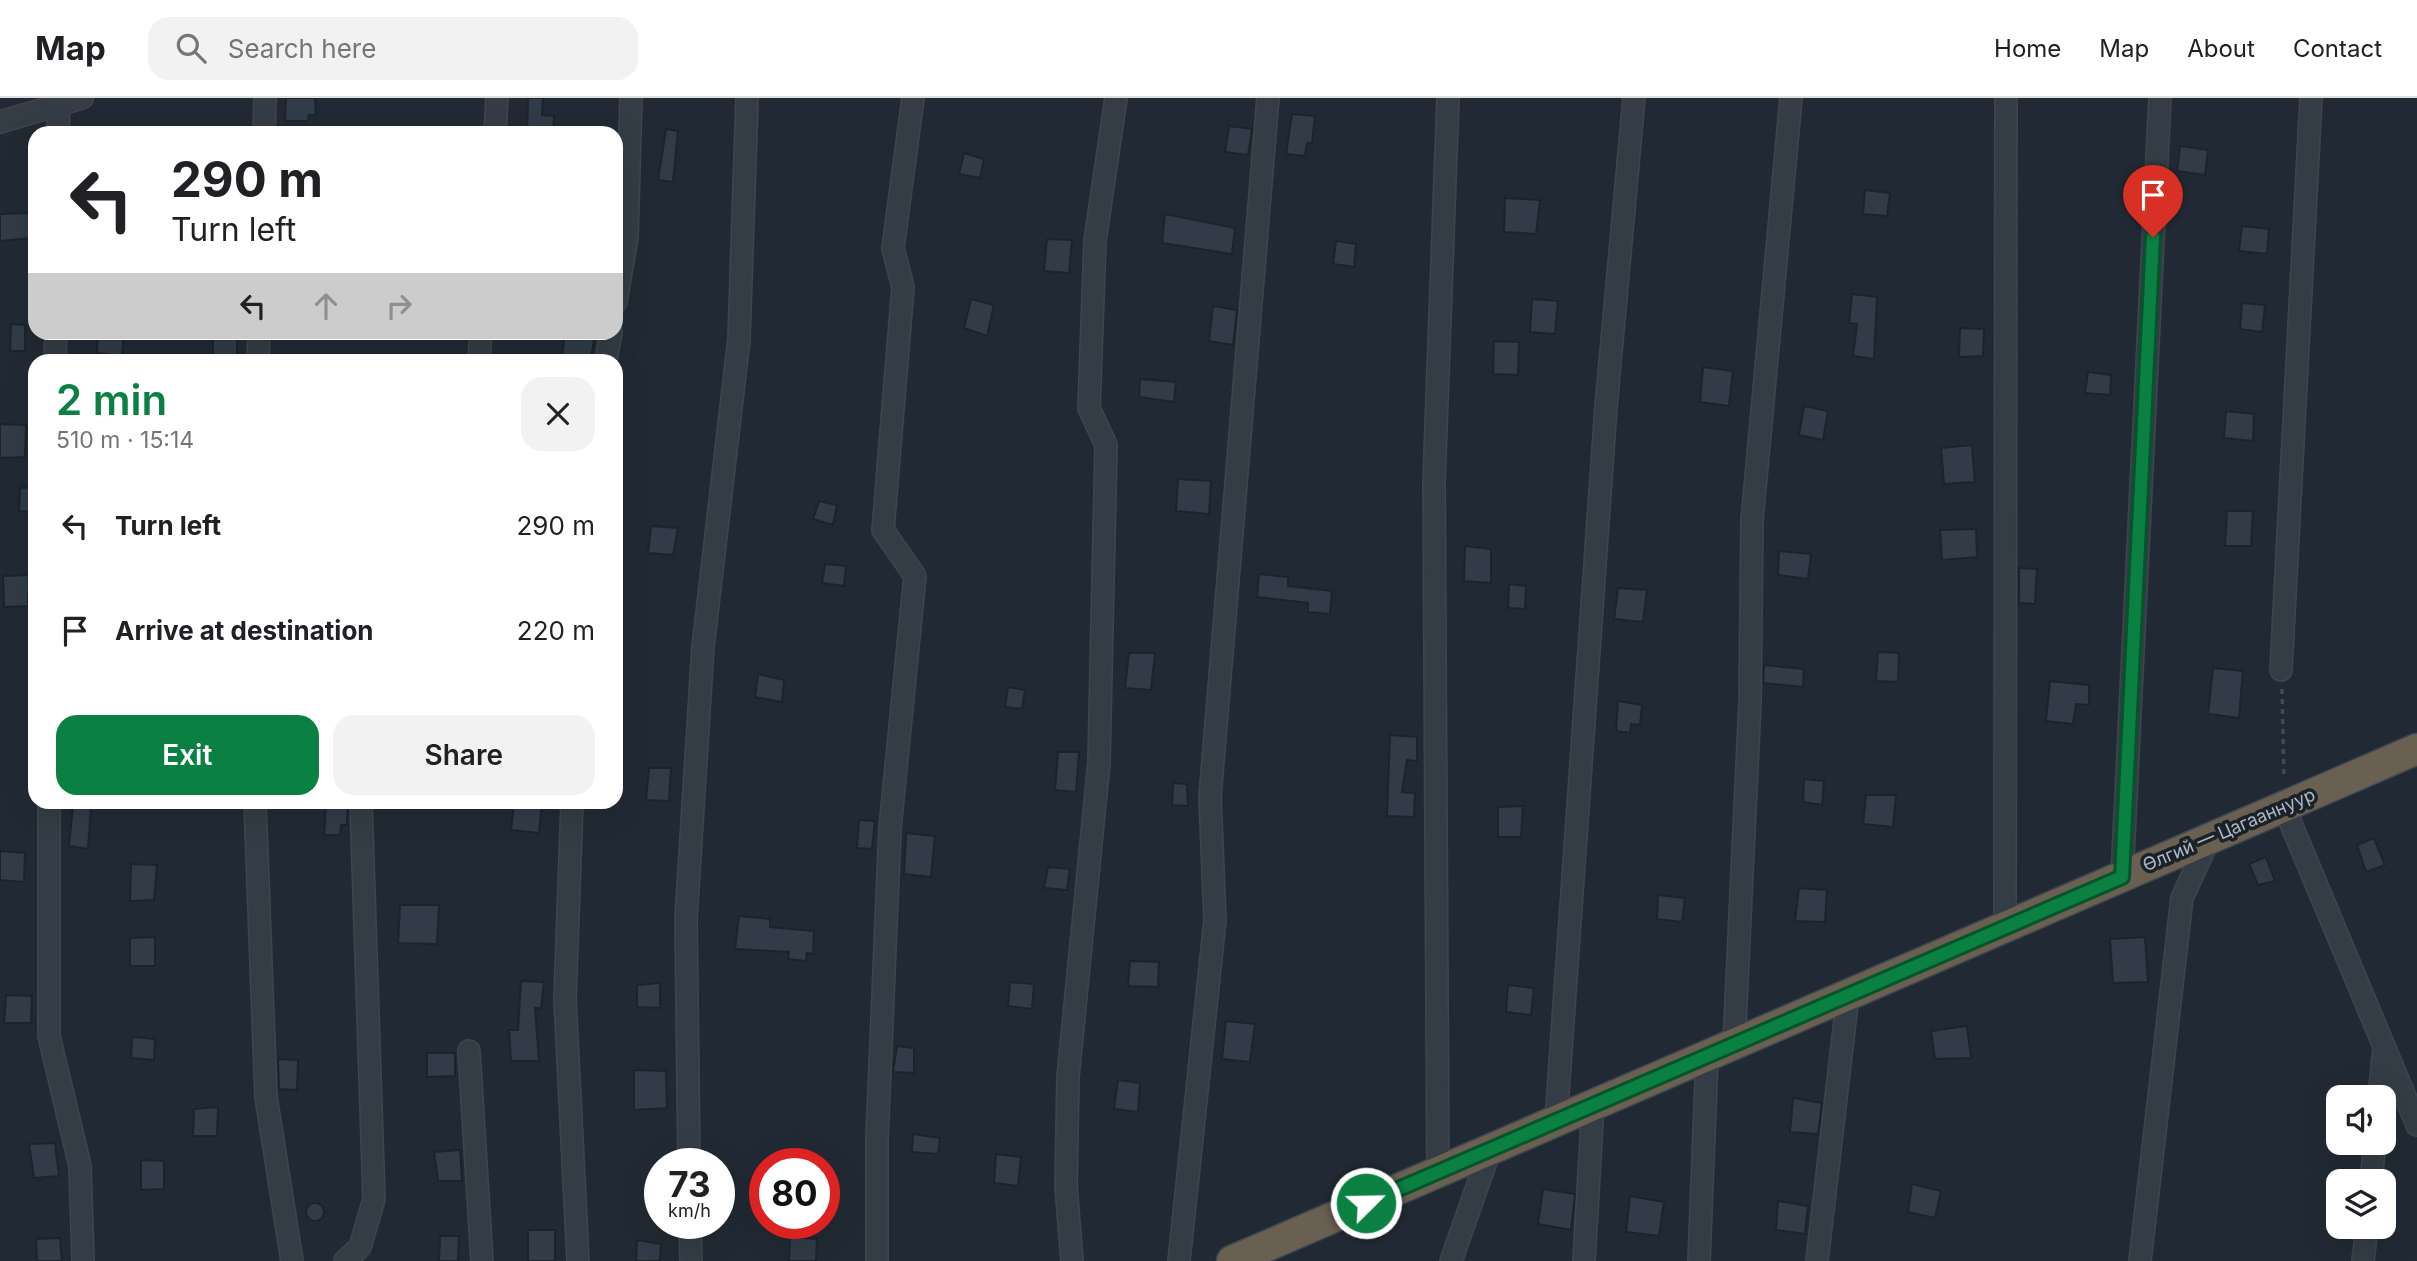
<!DOCTYPE html>
<meta charset="utf-8">
<style>
body{margin:0;font-family:Inter,sans-serif;background:#f2f2f2;color:#202124;height:100vh;display:flex;flex-direction:column;font-size:26px;white-space:nowrap}
*{box-sizing:border-box;margin:0}
p{font-size:23px;color:#757577}
.icon{flex:none;width:38px;height:38px;fill:none;stroke:currentColor;stroke-width:2;stroke-linecap:round;stroke-linejoin:round}
.map{position:relative;flex:1;overflow:hidden}
.side{position:absolute;left:28px;top:256px;width:595px;height:455px;display:flex;flex-direction:column;background:#fff;border-radius:21px;box-shadow:0 7px 28px #0002}
.side>*{flex:none}
.banner{position:absolute;left:28px;top:28px;width:595px;height:214px;border-radius:21px;box-shadow:0 7px 28px #0002;background:#fff;color:#202124;overflow:hidden}
.fabs{position:absolute;left:2326px;top:987px;display:grid;gap:14px}
.fabs a{display:grid;place-items:center;width:70px;height:70px;border-radius:14px;background:#fff;box-shadow:0 7px 28px #0002;font-size:35px}
.speed{position:absolute;left:644px;top:1050px;display:flex;gap:14px;font-size:35px;font-weight:700;text-align:center}
.speed>*{display:grid;place-content:center;width:91px;height:91px;border-radius:50%;background:#fff;box-shadow:0 7px 28px #0002;line-height:1}
.speed small{font-size:18px;font-weight:400}
.speed .limit{border:10px solid #d22;background:#fff;color:#111}
.pin{position:absolute;display:grid;place-items:center;width:60px;height:60px;color:#fff;margin:-72px -30px;border-radius:50% 50% 50% 0;rotate:-45deg;box-shadow:0 0 7px #0007}
.pin .icon{rotate:45deg}
.me{position:absolute;width:77px;margin:-38px;rotate:67deg;stroke-linejoin:round;filter:drop-shadow(0 0 5px #0008)}
.turn{display:flex;align-items:center;gap:24px;height:147px;padding:0 28px;font-size:32px}
.turn .icon{width:91px;height:91px;stroke-width:2.5}
.turn b{display:block;font-size:49px;line-height:60px}
.lanes{display:flex;align-items:center;height:66px;padding:0 28px;background:#0003;justify-content:center;gap:35px;direction:ltr}
.lanes .off{opacity:.35}
.round{display:grid;place-items:center;flex:none;width:74px;height:74px;border-radius:21px;background:#f2f2f2}
.overview{display:flex;align-items:center;justify-content:space-between;height:119px;padding:0 28px}
h1{font-size:42px;font-weight:600;line-height:52px;color:#0b8043}
.primary-button{display:flex;gap:14px;margin-top:auto;padding:14px 28px}
.primary-button a{flex:1;height:80px;border-radius:21px;background:#0b8043;color:#fff;font-size:28px;font-weight:600;line-height:80px;text-align:center}
.primary-button a+a{background:#f2f2f2;color:#202124}
ul{padding:0;list-style:none}
li{display:flex;align-items:center;gap:21px;height:105px;padding:0 28px}
li div{flex:1}
li b{display:block;font-size:26px}
li em{font-style:normal}
header{display:flex;align-items:center;gap:42px;box-sizing:border-box;height:98px;padding:0 35px;background:#fff;border-bottom:2px solid #e0e0e0}
header strong{font-size:33px}
nav{display:flex;gap:38px;margin-inline-start:auto;font-size:24px}
.search{width:490px;height:63px;background:#f2f2f2;display:flex;align-items:center;gap:18px;box-sizing:border-box;padding:0 24px;border-radius:21px;color:#757577;font-size:26px}
.map>svg:first-child{display:block}
</style>
<header>
<strong>Map</strong>
<div class="search"><svg class="icon" aria-label="search" viewBox="0 0 24 24"><circle cx="10" cy="10" r="6"/><path d="M15 15l6 6"/></svg>Search here</div>
<nav><a>Home</a><a>Map</a><a>About</a><a>Contact</a></nav>
</header>
<div class="map">
<svg width="2417" height="1163" viewBox="0 0 2417 1163">
<rect width="100%" height="100%" fill="#212a34"/>
<path fill="#313c48" stroke="#1c232b" stroke-width="2" d="M 286,0 L 315,0 L 316,17 L 309,17 L 308,23 L 285,23 Z
M 528,0 L 543,0 L 542,17 L 554,18 L 553,35 L 527,35 Z
M 1292,16 L 1315,18 L 1312,45 L 1307,45 L 1305,58 L 1286,56 Z
M 1229,28 L 1252,31 L 1248,57 L 1225,54 Z
M 666,31 L 678,33 L 673,84 L 658,82 Z
M 2180,48 L 2208,52 L 2205,77 L 2177,73 Z
M 964,55 L 984,61 L 980,80 L 959,76 Z
M 1865,92 L 1890,95 L 1887,118 L 1863,116 Z
M 1505,100 L 1540,102 L 1536,136 L 1504,134 Z
M 31,115 L 32,140 L 0,143 L 0,116 Z
M 1165,116 L 1235,130 L 1232,156 L 1162,145 Z
M 2242,128 L 2269,131 L 2267,156 L 2239,153 Z
M 1047,141 L 1072,142 L 1069,175 L 1044,173 Z
M 1336,143 L 1356,146 L 1354,169 L 1333,166 Z
M 1852,196 L 1877,199 L 1874,261 L 1853,258 L 1857,226 L 1849,225 Z
M 971,201 L 994,207 L 987,238 L 964,230 Z
M 1532,201 L 1558,203 L 1555,236 L 1530,234 Z
M 2242,205 L 2265,207 L 2262,234 L 2240,231 Z
M 1213,208 L 1237,212 L 1233,247 L 1209,243 Z
M 11,226 L 25,227 L 25,253 L 10,253 Z
M 1960,230 L 1984,231 L 1983,258 L 1959,259 Z
M 98,234 L 124,234 L 122,258 L 97,255 Z
M 213,234 L 237,234 L 237,258 L 213,258 Z
M 565,234 L 595,234 L 591,262 L 562,259 Z
M 1494,243 L 1519,244 L 1518,277 L 1493,276 Z
M 1703,269 L 1733,273 L 1729,308 L 1700,304 Z
M 2088,274 L 2111,277 L 2110,297 L 2085,295 Z
M 1140,281 L 1176,284 L 1174,304 L 1139,299 Z
M 1804,308 L 1828,313 L 1823,342 L 1799,337 Z
M 2226,313 L 2254,316 L 2253,343 L 2224,340 Z
M 0,326 L 26,327 L 25,359 L 0,360 Z
M 1972,347 L 1975,384 L 1944,386 L 1941,350 Z
M 1178,381 L 1211,383 L 1209,416 L 1176,413 Z
M 34,389 L 34,414 L 19,413 L 20,390 Z
M 819,403 L 837,407 L 833,427 L 813,421 Z
M 2227,413 L 2253,413 L 2251,448 L 2225,448 Z
M 651,428 L 678,430 L 673,457 L 648,455 Z
M 1976,431 L 1977,459 L 1942,462 L 1940,432 Z
M 1465,448 L 1491,451 L 1491,485 L 1464,483 Z
M 1779,453 L 1811,456 L 1808,481 L 1778,477 Z
M 825,466 L 846,468 L 844,488 L 822,485 Z
M 2019,470 L 2037,471 L 2035,506 L 2019,505 Z
M 1259,476 L 1288,479 L 1288,488 L 1332,493 L 1330,516 L 1308,514 L 1308,505 L 1257,499 Z
M 29,477 L 28,508 L 4,509 L 3,478 Z
M 1509,486 L 1526,488 L 1525,511 L 1508,510 Z
M 1618,490 L 1647,492 L 1643,524 L 1614,521 Z
M 1878,554 L 1899,555 L 1898,584 L 1876,583 Z
M 1129,555 L 1155,555 L 1151,592 L 1125,590 Z
M 1764,567 L 1804,571 L 1803,589 L 1763,585 Z
M 2213,570 L 2243,573 L 2239,620 L 2208,616 Z
M 758,576 L 784,582 L 782,604 L 755,599 Z
M 2050,583 L 2089,587 L 2089,607 L 2076,606 L 2073,626 L 2046,623 Z
M 1008,589 L 1025,592 L 1022,611 L 1005,609 Z
M 1618,603 L 1642,607 L 1640,627 L 1631,626 L 1630,635 L 1616,633 Z
M 1390,637 L 1417,639 L 1417,663 L 1407,662 L 1402,694 L 1415,695 L 1414,719 L 1387,718 Z
M 1058,654 L 1079,654 L 1076,694 L 1055,692 Z
M 649,670 L 671,670 L 669,703 L 646,702 Z
M 1804,681 L 1824,683 L 1822,707 L 1803,704 Z
M 1173,685 L 1187,686 L 1188,708 L 1172,707 Z
M 1866,697 L 1896,697 L 1893,729 L 1863,726 Z
M 326,704 L 348,704 L 347,727 L 341,727 L 340,737 L 324,737 Z
M 514,704 L 542,706 L 539,735 L 511,732 Z
M 73,708 L 91,709 L 88,751 L 69,748 Z
M 1523,708 L 1521,739 L 1498,739 L 1498,709 Z
M 859,722 L 875,723 L 872,751 L 857,750 Z
M 906,735 L 935,738 L 931,779 L 904,776 Z
M 2374,740 L 2385,767 L 2366,774 L 2357,747 Z
M 0,753 L 25,755 L 24,784 L 0,782 Z
M 2266,759 L 2275,783 L 2258,787 L 2249,766 Z
M 131,766 L 157,767 L 154,802 L 130,803 Z
M 1048,769 L 1070,771 L 1067,792 L 1044,790 Z
M 1799,790 L 1827,792 L 1825,824 L 1795,823 Z
M 1658,797 L 1685,800 L 1682,824 L 1657,821 Z
M 400,807 L 439,807 L 437,846 L 398,845 Z
M 739,818 L 770,821 L 770,829 L 814,833 L 813,856 L 807,855 L 806,863 L 788,861 L 789,854 L 735,851 Z
M 155,839 L 155,868 L 130,868 L 130,840 Z
M 2145,839 L 2148,884 L 2113,885 L 2110,841 Z
M 1130,863 L 1159,864 L 1158,889 L 1128,888 Z
M 521,883 L 544,884 L 541,910 L 535,910 L 539,963 L 511,963 L 509,932 L 518,932 Z
M 1010,884 L 1034,886 L 1032,911 L 1008,908 Z
M 660,885 L 660,910 L 637,909 L 637,887 Z
M 1508,887 L 1534,890 L 1531,917 L 1506,914 Z
M 6,897 L 32,898 L 31,925 L 4,925 Z
M 1226,923 L 1255,926 L 1250,964 L 1222,961 Z
M 1967,928 L 1971,960 L 1935,961 L 1931,933 Z
M 132,939 L 155,941 L 154,962 L 131,960 Z
M 897,948 L 914,950 L 914,975 L 893,974 Z
M 427,955 L 455,955 L 455,978 L 427,979 Z
M 278,961 L 298,962 L 297,992 L 279,991 Z
M 634,972 L 666,973 L 667,1010 L 634,1012 Z
M 1118,982 L 1140,985 L 1138,1014 L 1114,1011 Z
M 1793,1000 L 1822,1005 L 1818,1036 L 1790,1034 Z
M 218,1009 L 217,1038 L 193,1038 L 194,1011 Z
M 913,1036 L 940,1040 L 938,1056 L 912,1054 Z
M 55,1045 L 59,1078 L 34,1080 L 29,1046 Z
M 460,1052 L 462,1083 L 438,1083 L 434,1054 Z
M 996,1056 L 1021,1059 L 1018,1088 L 994,1085 Z
M 141,1062 L 164,1063 L 164,1091 L 141,1092 Z
M 1912,1086 L 1941,1093 L 1935,1120 L 1908,1114 Z
M 1543,1091 L 1575,1096 L 1571,1132 L 1538,1126 Z
M 1630,1098 L 1664,1104 L 1659,1138 L 1626,1134 Z
M 1778,1103 L 1808,1108 L 1805,1136 L 1776,1132 Z
M306 1114a9 9 0 1 1 18 0a9 9 0 1 1-18 0Z
M 528,1132 L 555,1132 L 555,1163 L 528,1163 Z
M 440,1138 L 459,1138 L 458,1163 L 439,1163 Z
M 790,1139 L 817,1141 L 816,1163 L 789,1163 Z
M 60,1140 L 62,1163 L 37,1163 L 36,1141 Z
M 637,1142 L 661,1146 L 660,1163 L 636,1163 Z"/>
<g fill="none" stroke-linecap="round" stroke-linejoin="round">
<defs>
<path id="minor" d="M 0,24 L 82,0
M 58,35 L 59,6
M 264,35 L 265,0
M 495,35 L 497,0
M 616,204 L 627,139 L 631,0
M 55,262 L 56,234
M 258,262 L 259,234
M 479,262 L 481,234
M 606,262 L 611,234
M 2281,572 L 2311,0
M 49,704 L 49,938 L 80,1068 L 83,1163
M 255,704 L 266,999 L 292,1163
M 572,704 L 565,901 L 578,1163
M 2284,709 L 2417,1027
M 2122,779 L 2160,0
M 2005,829 L 2006,0
M 1734,947 L 1750,604 L 1752,422 L 1791,0
M 469,953 L 482,1163
M 2379,999 L 2384,950
M 1556,1023 L 1606,309 L 1634,0
M 689,1066 L 686,821 L 703,549 L 739,241 L 747,0
M 1438,1074 L 1434,383 L 1448,0
M 2371,1083 L 2375,1045
M 690,1125 L 691,1163
M 345,1163 L 360,1149 L 374,1101 L 361,704
M 877,1163 L 877,1041 L 890,730 L 915,478 L 883,432 L 903,189 L 893,150 L 913,0
M 1072,1163 L 1066,1088 L 1068,979 L 1099,664 L 1106,347 L 1089,310 L 1095,143 L 1116,0
M 1179,1163 L 1215,822 L 1210,699 L 1268,0
M 1451,1163 L 1490,1052
M 1584,1163 L 1593,1007
M 1699,1163 L 1707,958
M 1817,1163 L 1848,897
M 2140,1163 L 2182,800 L 2209,741
M 2363,1163 L 2367,1129"/>
<path id="highway" d="M 1232,1163 L 2417,651"/>
</defs>
<use href="#minor" stroke="#3e454f" stroke-width="24"/>
<use href="#highway" stroke="#3f474f" stroke-width="33"/>
<path stroke="#3c4d4e" stroke-width="3.5" stroke-dasharray="5 5" stroke-linecap="butt" d="M 2282,591 L 2284,681"/>
<use href="#minor" stroke="#343c45" stroke-width="21"/>
<use href="#highway" stroke="#6a6052" stroke-width="30"/>
</g>
<g fill="none" stroke-linecap="round" stroke-linejoin="round">
<defs>
<path id="route" d="M 1366,1105 L 2122,779 L 2153,139"/>
</defs>
<use href="#route" stroke="#07532c" stroke-width="18"/>
<use href="#route" stroke="#0b8043" stroke-width="12"/>
</g>
<g text-anchor="middle" stroke-width="7" stroke-linejoin="round" paint-order="stroke">
<g font-size="18" fill="#afb7c2" stroke="#1a2129">
<text transform="translate(2229 732) rotate(-23)" y="6">Өлгий — Цагааннуур</text>
</g>
</g>
</svg>
<div class="fabs">
<a><svg class="icon" aria-label="sound" viewBox="0 0 24 24"><path d="M4 9h4l5-4v14l-5-4H4zM17 9q2 3 0 6"/></svg></a>
<a><svg class="icon" aria-label="layers" viewBox="0 0 24 24"><path d="M12 4l9 5-9 5-9-5zM3 14l9 5 9-5"/></svg></a>
</div>
<div class="speed"><div>73<small>km/h</small></div><div class="limit">80</div></div>
<div class="pin" style="left:2153px;top:139px;background:#d93025"><svg class="icon" aria-label="arrive" viewBox="0 0 24 24"><path d="M6 21V4h12l-3 4 3 4H6"/></svg></div>
<svg class="me" style="left:1366px;top:1105px" viewBox="-20 -20 40 40"><circle r="17" fill="#0b8043" stroke="#fff" stroke-width="3"/><path d="M0-11L8 9 0 5-8 9z" fill="#fff"/></svg>
<div class="banner">
<div class="turn"><svg class="icon" aria-label="left" viewBox="0 0 24 24"><path d="M17 20v-9H6M10 6l-5 5 5 5"/></svg><div><b>290 m</b>Turn left</div></div>
<div class="lanes"><svg class="icon" aria-label="left" viewBox="0 0 24 24"><path d="M17 20v-9H6M10 6l-5 5 5 5"/></svg><svg class="icon off" aria-label="ahead" viewBox="0 0 24 24"><path d="M12 20V5M6 11l6-6 6 6"/></svg><svg class="icon off" aria-label="right" viewBox="0 0 24 24"><path d="M7 20v-9h11M14 6l5 5-5 5"/></svg></div>
</div>
<section class="side">
<div class="overview"><div><h1>2 min</h1><p>510 m · 15:14</p></div><a class="round"><svg class="icon" aria-label="close" viewBox="0 0 24 24"><path d="M6 6l12 12M18 6L6 18"/></svg></a></div>
<ul>
<li><svg class="icon" aria-label="left" viewBox="0 0 24 24"><path d="M17 20v-9H6M10 6l-5 5 5 5"/></svg><div><b>Turn left</b></div><em>290 m</em></li>
<li><svg class="icon" aria-label="arrive" viewBox="0 0 24 24"><path d="M6 21V4h12l-3 4 3 4H6"/></svg><div><b>Arrive at destination</b></div><em>220 m</em></li>
</ul>
<div class="primary-button"><a>Exit</a><a>Share</a></div>
</section>
</div>
